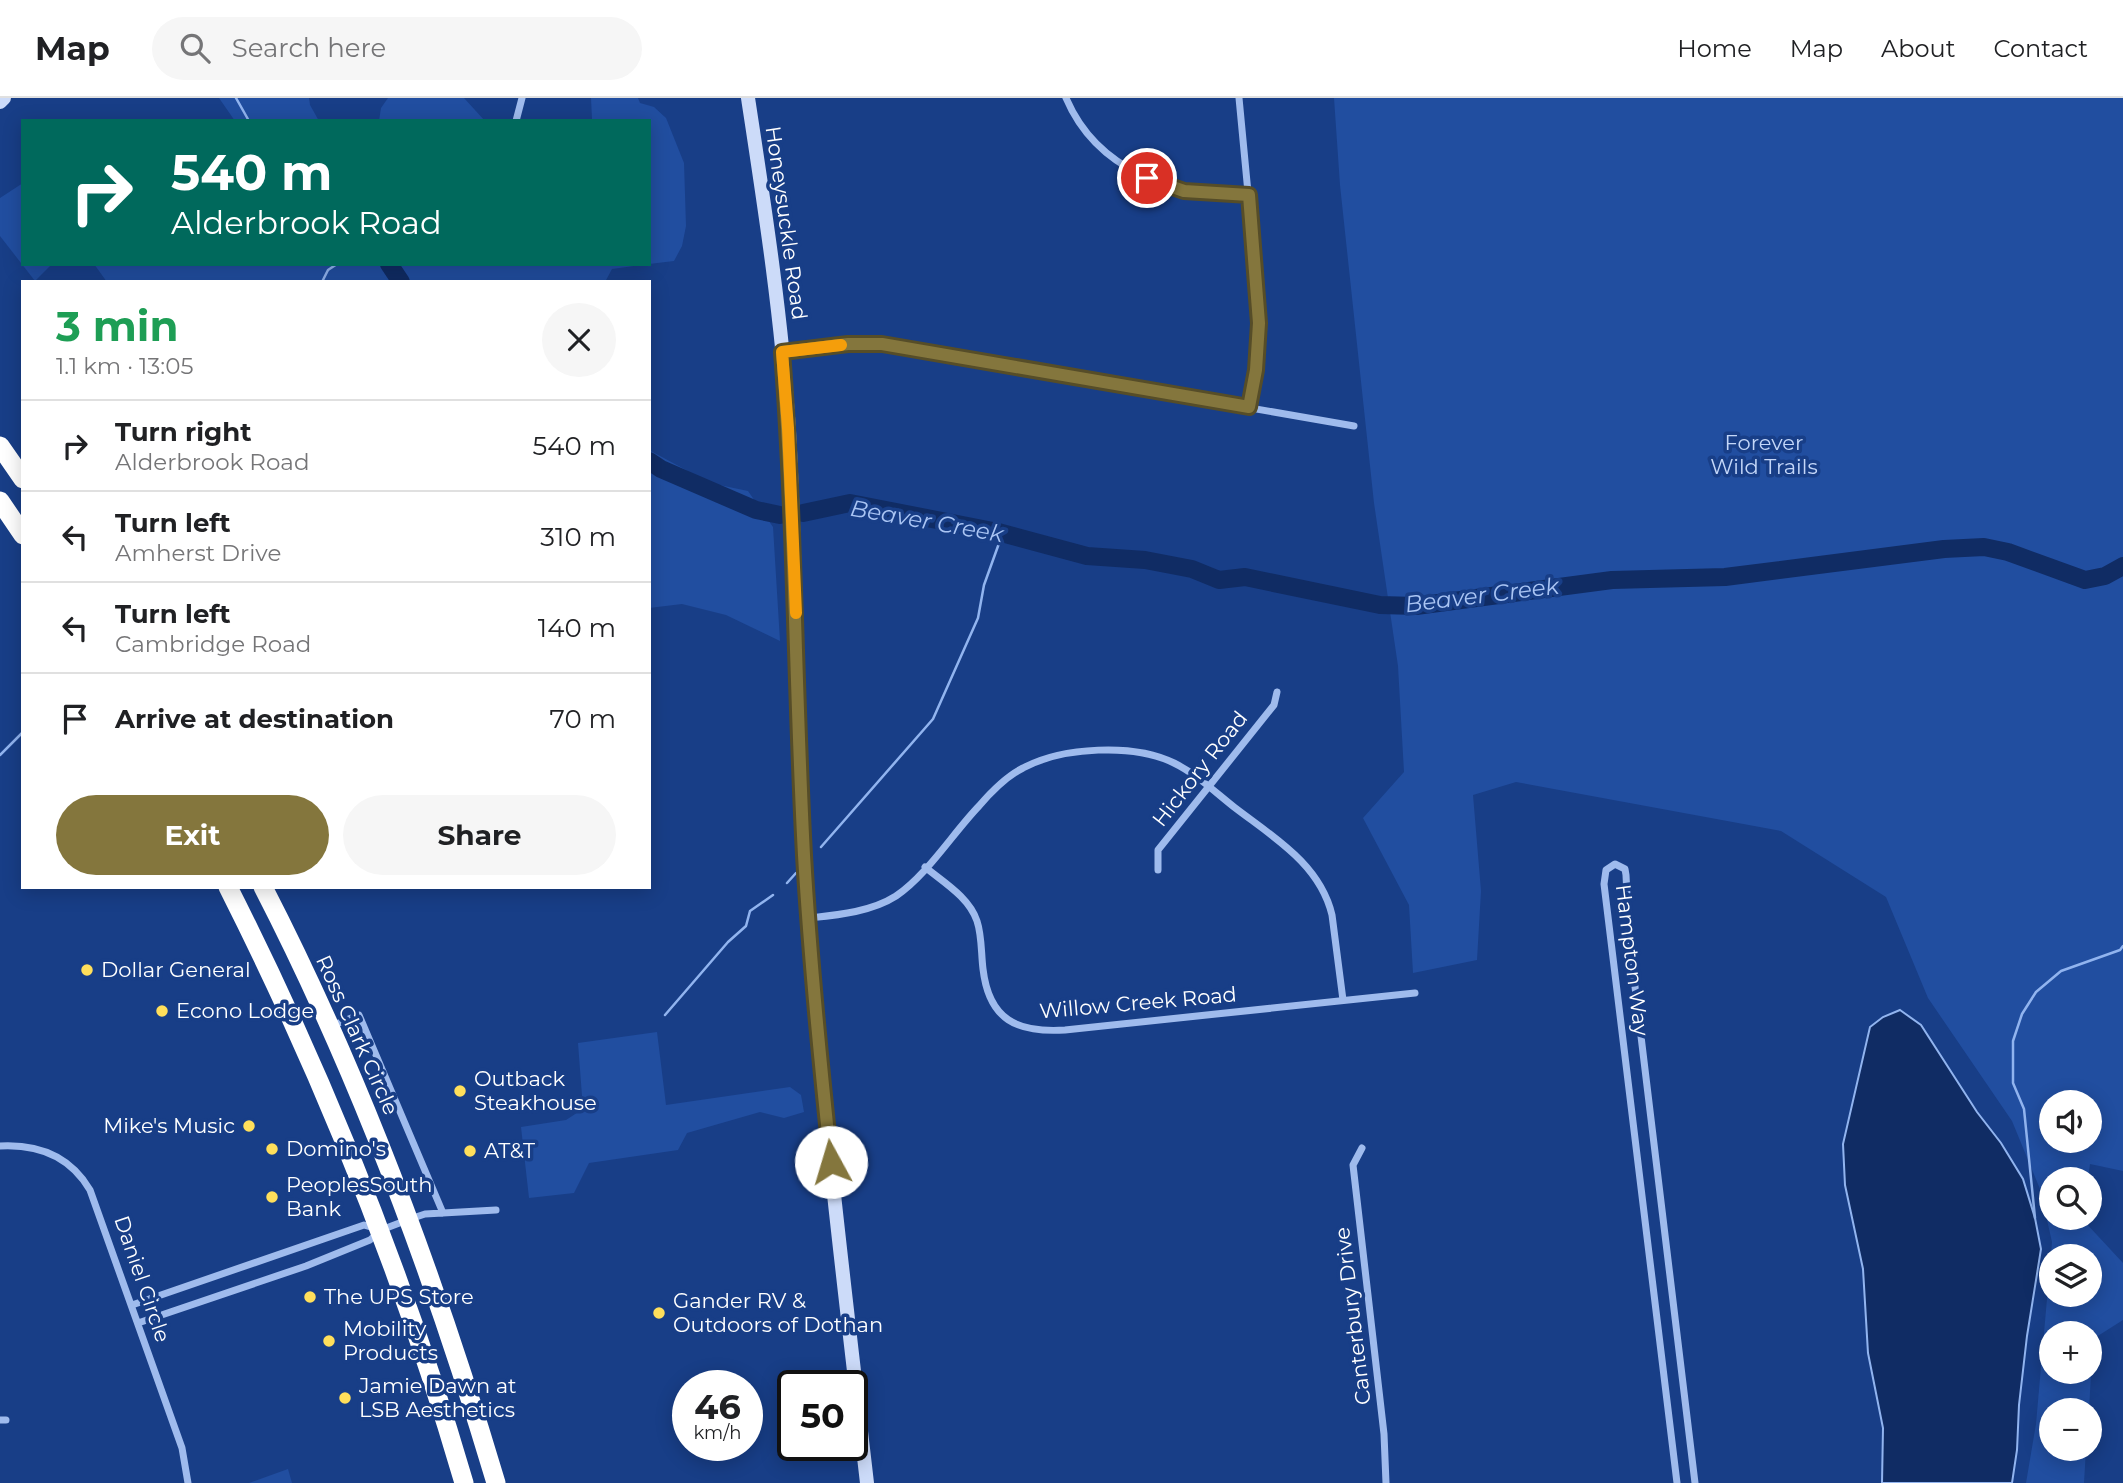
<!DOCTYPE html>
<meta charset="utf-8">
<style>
body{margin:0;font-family:Montserrat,sans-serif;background:#f6f6f6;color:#202124;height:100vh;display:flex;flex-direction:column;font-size:26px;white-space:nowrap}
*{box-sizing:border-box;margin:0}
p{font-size:23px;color:#757577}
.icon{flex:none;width:38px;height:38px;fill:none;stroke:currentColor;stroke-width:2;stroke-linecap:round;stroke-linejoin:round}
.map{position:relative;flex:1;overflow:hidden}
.sheet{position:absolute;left:21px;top:182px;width:630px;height:609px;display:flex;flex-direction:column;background:#fff;border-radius:0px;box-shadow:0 4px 18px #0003}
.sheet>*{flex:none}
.guide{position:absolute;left:21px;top:21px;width:630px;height:147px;border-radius:0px;box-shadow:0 4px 18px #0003;background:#00695c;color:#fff;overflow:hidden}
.tools{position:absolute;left:2039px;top:992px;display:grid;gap:14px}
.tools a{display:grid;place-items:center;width:63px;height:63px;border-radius:50%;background:#fff;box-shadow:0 4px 18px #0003;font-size:35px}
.speed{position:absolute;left:672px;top:1272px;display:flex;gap:14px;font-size:35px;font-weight:700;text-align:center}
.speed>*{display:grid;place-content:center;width:91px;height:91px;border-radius:50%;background:#fff;box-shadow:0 4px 18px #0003;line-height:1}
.speed small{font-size:18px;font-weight:400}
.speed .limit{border:4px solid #111;border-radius:10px;background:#fff;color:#111}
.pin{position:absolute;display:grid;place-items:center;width:60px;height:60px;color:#fff;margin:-30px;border:4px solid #fff;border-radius:50%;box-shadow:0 2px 7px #0007}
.me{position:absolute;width:77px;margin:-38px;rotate:354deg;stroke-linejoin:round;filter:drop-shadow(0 0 5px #0008)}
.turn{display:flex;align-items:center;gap:24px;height:147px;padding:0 35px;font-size:32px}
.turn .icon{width:91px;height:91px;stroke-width:2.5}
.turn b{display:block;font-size:49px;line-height:60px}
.round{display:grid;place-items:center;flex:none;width:74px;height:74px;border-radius:37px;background:#f6f6f6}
.summary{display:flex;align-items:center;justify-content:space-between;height:119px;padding:0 35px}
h1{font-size:42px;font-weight:700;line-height:52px;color:#1e9e55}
.cta{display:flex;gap:14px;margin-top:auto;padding:14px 35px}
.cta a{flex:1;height:80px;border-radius:42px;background:#84763d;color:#fff;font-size:28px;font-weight:700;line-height:80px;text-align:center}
.cta a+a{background:#f6f6f6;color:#202124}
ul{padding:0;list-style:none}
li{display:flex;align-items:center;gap:21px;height:91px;padding:0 35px;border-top:2px solid #e0e0e0}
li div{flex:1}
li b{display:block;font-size:26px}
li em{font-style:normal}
header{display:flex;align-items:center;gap:42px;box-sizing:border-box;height:98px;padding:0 35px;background:#fff;border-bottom:2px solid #e0e0e0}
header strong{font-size:33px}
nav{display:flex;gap:38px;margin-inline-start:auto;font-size:24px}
.search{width:490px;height:63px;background:#f6f6f6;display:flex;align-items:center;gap:18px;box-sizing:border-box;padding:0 24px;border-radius:38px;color:#757577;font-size:26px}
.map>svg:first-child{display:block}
</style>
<header>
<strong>Map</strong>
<div class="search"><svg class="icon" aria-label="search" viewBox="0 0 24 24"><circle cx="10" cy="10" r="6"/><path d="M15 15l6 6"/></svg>Search here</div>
<nav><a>Home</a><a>Map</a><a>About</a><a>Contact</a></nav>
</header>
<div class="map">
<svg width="2123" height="1385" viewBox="0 0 2123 1385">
<rect width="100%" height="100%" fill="#183e87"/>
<path fill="#214ea0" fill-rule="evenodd" d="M 219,0 L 309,0 L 310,7 L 319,23 L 235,23 Z
M 388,0 L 464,0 L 485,23 L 379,23 L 381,10 Z
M 591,0 L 638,0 L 640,5 L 654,9 L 666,20 L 684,65 L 686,128 L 682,148 L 674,163 L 649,166 L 649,23 L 594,23 L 592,21 Z
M 1334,0 L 2123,0 L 2123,1073 L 2090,1066 L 2088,1081 L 2051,1082 L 2051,1120 L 2084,1120 L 2084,1123 L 2123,1165 L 2123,1222 L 2093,1241 L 2089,1312 L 2051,1312 L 2051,1351 L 2086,1351 L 2084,1385 L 2026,1385 L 2036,1326 L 2052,1144 L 2040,1091 L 2012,1023 L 1928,900 L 1886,799 L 1781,733 L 1516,684 L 1473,697 L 1481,793 L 1477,862 L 1413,875 L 1409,807 L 1363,720 L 1404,674 L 1398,568 L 1374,405 L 1340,87 ZM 2090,1004 L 2090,1043 L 2051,1043 L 2051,1004 ZM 2051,1158 L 2090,1158 L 2090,1197 L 2051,1197 ZM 2051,1236 L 2090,1236 L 2090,1274 L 2051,1274 Z
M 23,85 L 23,166 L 52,166 L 35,183 L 0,138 L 0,100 Z
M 94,166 L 648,166 L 612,171 L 605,184 L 107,184 Z
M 649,352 L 710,385 L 748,393 L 773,429 L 780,543 L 726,517 L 682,506 L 649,510 Z
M 657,934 L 666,1007 L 790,989 L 801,997 L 804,1014 L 784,1020 L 760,1014 L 687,1035 L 678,1052 L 589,1065 L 574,1095 L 529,1100 L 521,1029 L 566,1022 L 583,1011 L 578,945 Z
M 288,1371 L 292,1385 L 249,1385 Z"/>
<path fill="#102c64" stroke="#91b4ef" stroke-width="2" d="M 1900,912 L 1921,927 L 1977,1014 L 2001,1045 L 2023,1081 L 2035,1120 L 2041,1151 L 2027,1238 L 2019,1307 L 2017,1352 L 2012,1385 L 1882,1385 L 1883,1330 L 1868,1255 L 1863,1171 L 1845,1087 L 1843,1046 L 1870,929 L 1883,919 Z"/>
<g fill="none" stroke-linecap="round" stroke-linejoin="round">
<path stroke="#91b4ef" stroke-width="2.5" d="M 236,0 L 249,23
M 322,184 L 328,172 L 337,166
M 0,657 L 23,634
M 821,749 L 933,621 L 978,520 L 984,487 L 1002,437
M 787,785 L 796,775
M 665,917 L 728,844 L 746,828 L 750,813 L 773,797
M 2035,1120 L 2024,1011 L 2013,985 L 2013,943 L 2022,916 L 2036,894 L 2061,873 L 2120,852 L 2123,848"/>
<path stroke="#102c64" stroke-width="18" d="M 389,166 L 401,184
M 649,363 L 661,371 L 756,412 L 780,417
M 803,415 L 850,405 L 998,434 L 1087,458 L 1145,462 L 1192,471 L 1219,482 L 1245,479 L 1380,507 L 1416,508 L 1612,482 L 1725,479 L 1944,451 L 1984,449 L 2008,454 L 2085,482 L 2105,478 L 2123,468"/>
<path stroke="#9fbbed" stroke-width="7" d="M 1066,0 C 1097,73 1175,100 1249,97
M 1239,0 L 1258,200 L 1259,249 L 1249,309
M 516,23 L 522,0
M 783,254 L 848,246 L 882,246 L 1354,328
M 925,769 C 943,784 969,799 977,823 C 982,838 981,855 983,871 C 989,922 1017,935 1065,932 L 1415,895
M 1158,772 L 1158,752 L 1274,607 L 1277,594
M 809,820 C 837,817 871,814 896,798 C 927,777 953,735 979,708 C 991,694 1007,678 1023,670 C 1062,649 1134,645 1174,665 C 1195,675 1215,694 1234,709 C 1273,739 1320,766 1332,817 L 1343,902
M 331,928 L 359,917 L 443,1115
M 0,1048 C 38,1046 70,1058 90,1092 L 182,1350 L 188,1385
M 1362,1050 L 1353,1067 L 1384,1336 L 1386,1385
M 132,1207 L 364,1127 L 374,1130
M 138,1225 L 306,1168 L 370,1142 L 381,1132 L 410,1121 L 425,1116 L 496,1112
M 0,1322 L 6,1322
M 1677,1385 L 1604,786 L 1606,772 L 1615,766 L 1625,771 L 1626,777 L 1629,839 L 1695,1385"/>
<path stroke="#ccdbf9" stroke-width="14" d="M 748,0 C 765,111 782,221 789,333 C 797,475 796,617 804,759 C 817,968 843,1177 867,1385
M 0,4 L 4,0"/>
<path stroke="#fff" stroke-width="19" d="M 0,348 L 23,381
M 0,403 L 23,437
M 228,789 C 325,981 404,1179 464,1385
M 263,789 C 361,979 435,1180 496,1385"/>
</g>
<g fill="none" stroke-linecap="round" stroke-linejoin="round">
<defs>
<path id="route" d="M 831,1064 C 820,962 810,860 804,757 C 795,589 795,421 782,254 L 848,246 L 882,246 L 1249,309 L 1256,272 L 1259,225 L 1249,97 L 1184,93 L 1147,80"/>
</defs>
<use href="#route" stroke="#564d28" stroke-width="18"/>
<use href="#route" stroke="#84763d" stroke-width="12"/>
<path stroke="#f59e0b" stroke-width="12" d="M 796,515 L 788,330 L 782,254 L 841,247"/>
</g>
<g fill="#ffdf5b" stroke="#183e87" stroke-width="2.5">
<circle cx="87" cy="872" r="7"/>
<circle cx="162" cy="913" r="7"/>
<circle cx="460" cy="993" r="7"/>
<circle cx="249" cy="1028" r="7"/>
<circle cx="272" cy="1051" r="7"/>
<circle cx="470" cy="1053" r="7"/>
<circle cx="272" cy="1099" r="7"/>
<circle cx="310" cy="1199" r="7"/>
<circle cx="659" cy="1215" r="7"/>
<circle cx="329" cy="1243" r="7"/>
<circle cx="345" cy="1300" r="7"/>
</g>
<g text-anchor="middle" stroke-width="7" stroke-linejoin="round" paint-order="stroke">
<g font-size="21" fill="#fff" stroke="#183e87">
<text transform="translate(786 125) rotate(82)" y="7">Honeysuckle Road</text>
<text transform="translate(1200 671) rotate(-52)" y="7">Hickory Road</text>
<text transform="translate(1632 862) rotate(83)" y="7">Hampton Way</text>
<text transform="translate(1138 905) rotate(-5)" y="7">Willow Creek Road</text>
<text transform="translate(357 937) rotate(66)" y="7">Ross Clark Circle</text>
<text transform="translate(142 1181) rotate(71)" y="7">Daniel Circle</text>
<text transform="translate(1353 1218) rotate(-97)" y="7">Canterbury Drive</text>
</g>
<g font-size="21" fill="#c4d7f9" stroke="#183e87">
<text x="1764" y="352">Forever<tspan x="1764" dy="24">Wild Trails</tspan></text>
</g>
<g font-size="21" fill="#fff" stroke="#183e87" text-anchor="start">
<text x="101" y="879">Dollar General</text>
<text x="176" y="920">Econo Lodge</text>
<text x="474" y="988">Outback<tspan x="474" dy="24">Steakhouse</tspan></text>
<text x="235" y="1035" text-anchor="end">Mike's Music</text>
<text x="286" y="1058">Domino's</text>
<text x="484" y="1060">AT&amp;T</text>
<text x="286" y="1094">PeoplesSouth<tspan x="286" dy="24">Bank</tspan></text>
<text x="324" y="1206">The UPS Store</text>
<text x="673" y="1210">Gander RV &amp;<tspan x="673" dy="24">Outdoors of Dothan</tspan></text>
<text x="343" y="1238">Mobility<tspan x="343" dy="24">Products</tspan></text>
<text x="359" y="1295">Jamie Dawn at<tspan x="359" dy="24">LSB Aesthetics</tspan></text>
</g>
<g font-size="23" font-style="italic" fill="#aac5f4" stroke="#183e87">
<text transform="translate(927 423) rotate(10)" y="8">Beaver Creek</text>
<text transform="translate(1482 497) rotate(-7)" y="8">Beaver Creek</text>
</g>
</g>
</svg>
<div class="tools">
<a><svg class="icon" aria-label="sound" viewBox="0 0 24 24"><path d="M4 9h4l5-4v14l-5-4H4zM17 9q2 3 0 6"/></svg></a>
<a><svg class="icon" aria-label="search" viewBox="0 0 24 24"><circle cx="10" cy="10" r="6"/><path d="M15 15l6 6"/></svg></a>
<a><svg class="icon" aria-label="layers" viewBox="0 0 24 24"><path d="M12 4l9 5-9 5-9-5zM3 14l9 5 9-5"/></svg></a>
<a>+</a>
<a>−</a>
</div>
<div class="speed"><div>46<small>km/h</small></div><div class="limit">50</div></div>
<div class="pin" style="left:1147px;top:80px;background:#d93025"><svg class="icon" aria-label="arrive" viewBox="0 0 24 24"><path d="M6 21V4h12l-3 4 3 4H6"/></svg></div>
<svg class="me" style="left:831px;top:1064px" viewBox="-20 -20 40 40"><circle r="19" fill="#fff"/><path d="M0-13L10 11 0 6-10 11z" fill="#84763d"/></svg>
<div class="guide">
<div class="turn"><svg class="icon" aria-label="right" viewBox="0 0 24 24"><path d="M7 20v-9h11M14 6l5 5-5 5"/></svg><div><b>540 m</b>Alderbrook Road</div></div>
</div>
<section class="sheet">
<div class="summary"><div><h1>3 min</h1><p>1.1 km · 13:05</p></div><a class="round"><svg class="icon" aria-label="close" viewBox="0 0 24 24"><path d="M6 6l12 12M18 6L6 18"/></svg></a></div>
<ul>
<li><svg class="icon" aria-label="right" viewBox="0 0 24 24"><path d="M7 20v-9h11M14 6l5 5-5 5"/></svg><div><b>Turn right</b><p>Alderbrook Road</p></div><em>540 m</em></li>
<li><svg class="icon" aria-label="left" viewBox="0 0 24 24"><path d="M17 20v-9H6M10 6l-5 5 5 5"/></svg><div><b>Turn left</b><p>Amherst Drive</p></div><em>310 m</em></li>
<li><svg class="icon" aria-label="left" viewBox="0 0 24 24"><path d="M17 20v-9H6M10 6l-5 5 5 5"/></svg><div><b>Turn left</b><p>Cambridge Road</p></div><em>140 m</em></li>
<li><svg class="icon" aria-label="arrive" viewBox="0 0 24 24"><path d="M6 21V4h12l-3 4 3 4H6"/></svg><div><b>Arrive at destination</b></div><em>70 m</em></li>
</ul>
<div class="cta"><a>Exit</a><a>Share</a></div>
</section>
</div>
